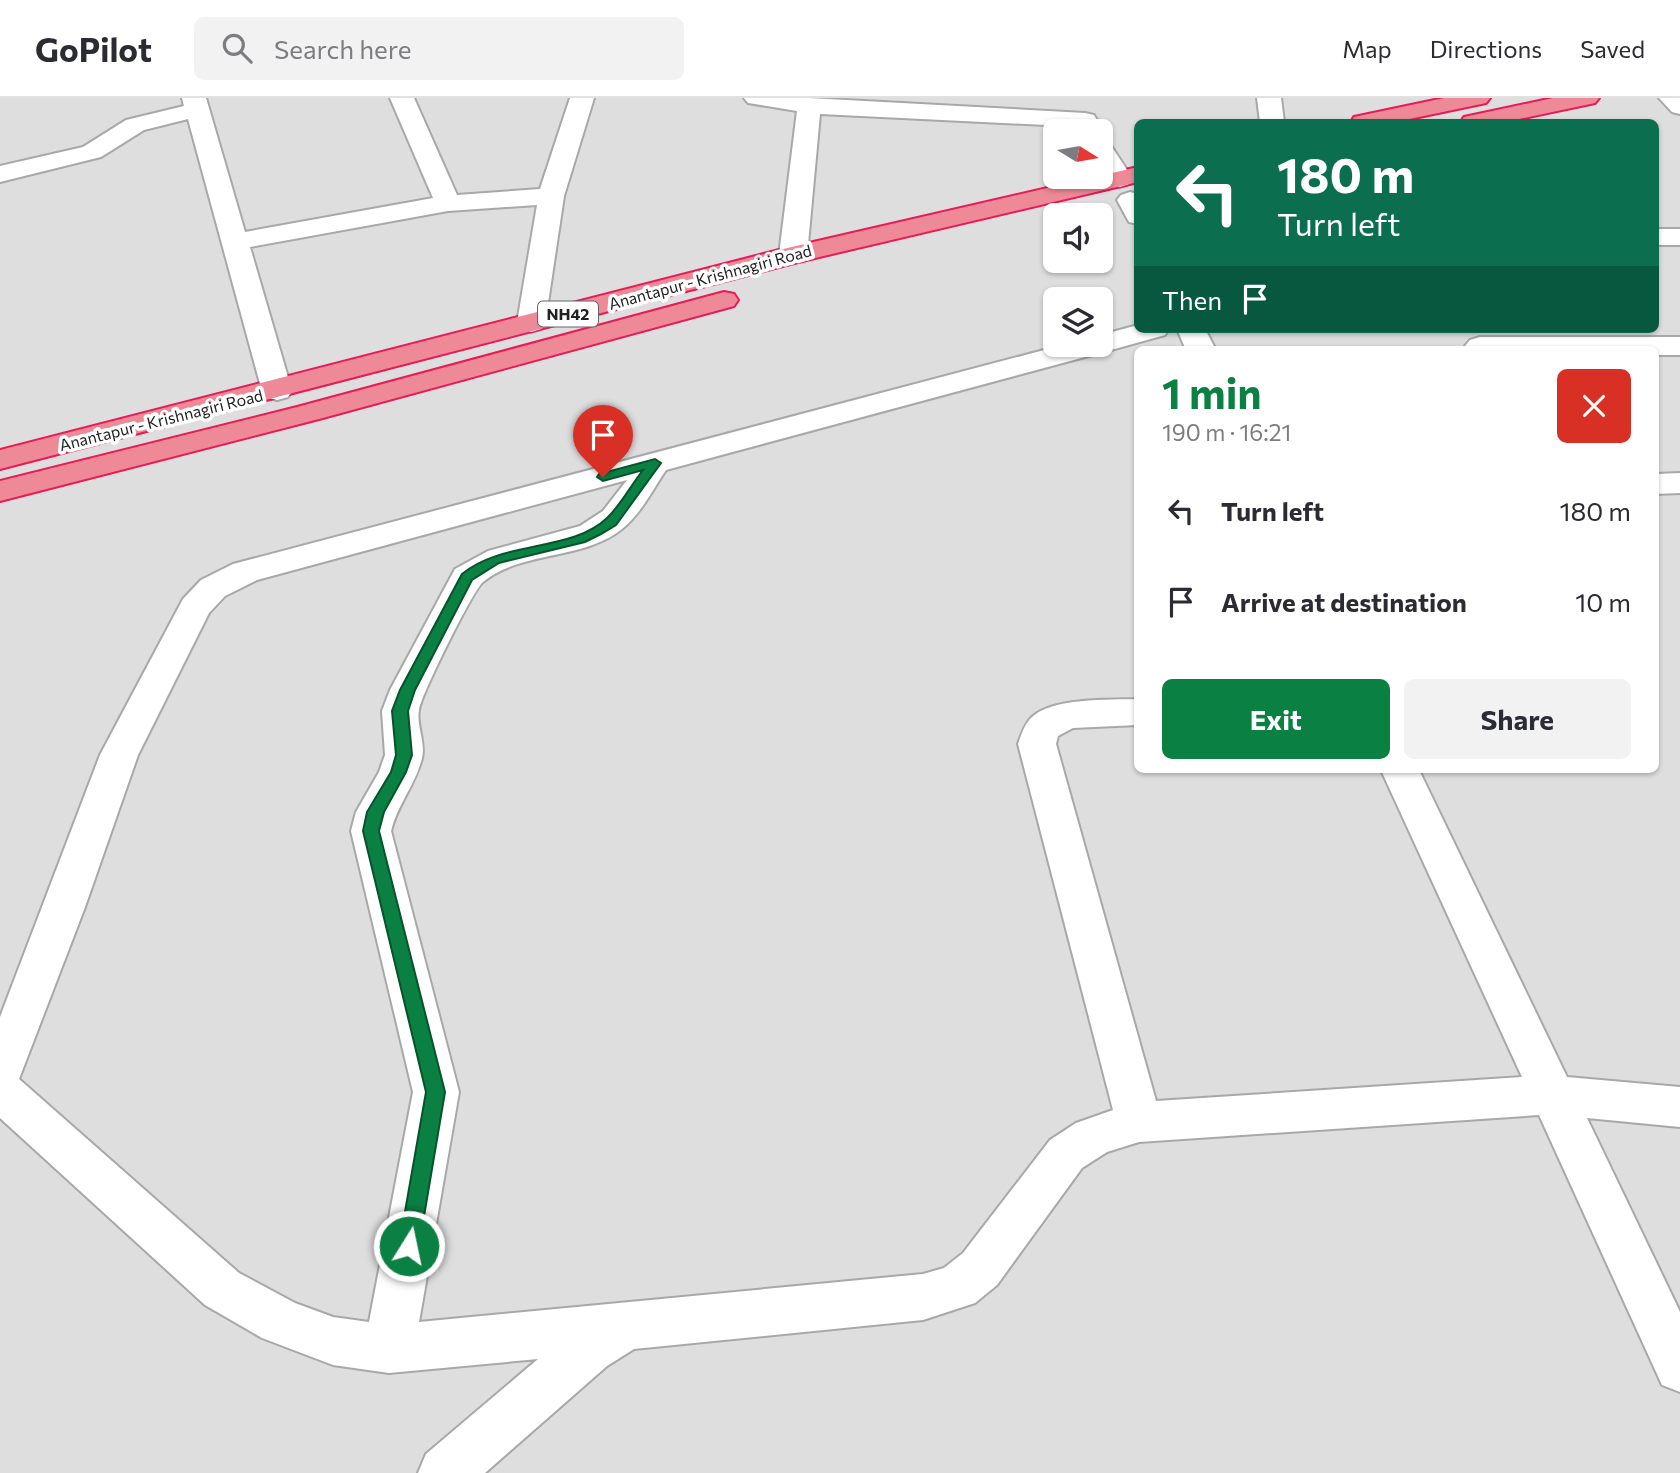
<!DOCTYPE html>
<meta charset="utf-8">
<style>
body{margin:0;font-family:Commissioner,sans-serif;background:#f2f2f3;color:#2b2b33;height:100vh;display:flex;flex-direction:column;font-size:26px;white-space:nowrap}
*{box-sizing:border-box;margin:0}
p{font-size:23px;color:#7c7c81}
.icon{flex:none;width:38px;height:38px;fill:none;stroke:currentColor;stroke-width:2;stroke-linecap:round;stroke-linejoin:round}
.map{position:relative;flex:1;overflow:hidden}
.panel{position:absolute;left:1134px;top:248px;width:525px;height:427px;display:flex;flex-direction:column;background:#fff;border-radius:10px;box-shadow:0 2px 5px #0004}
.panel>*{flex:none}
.banner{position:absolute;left:1134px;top:21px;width:525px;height:214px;border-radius:10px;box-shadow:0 2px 5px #0004;background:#0b6e4f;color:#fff;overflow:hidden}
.needle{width:46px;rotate:101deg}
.tools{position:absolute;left:1043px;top:21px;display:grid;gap:14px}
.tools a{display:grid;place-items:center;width:70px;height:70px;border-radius:10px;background:#fff;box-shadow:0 2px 5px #0004;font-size:35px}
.pin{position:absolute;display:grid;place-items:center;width:60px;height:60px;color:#fff;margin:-72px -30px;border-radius:50% 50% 50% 0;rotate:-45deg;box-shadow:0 0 7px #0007}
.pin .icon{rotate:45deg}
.me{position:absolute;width:77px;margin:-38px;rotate:10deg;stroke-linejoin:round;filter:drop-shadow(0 0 5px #0008)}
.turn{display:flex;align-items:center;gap:24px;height:147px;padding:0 28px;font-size:32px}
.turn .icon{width:91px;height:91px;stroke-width:2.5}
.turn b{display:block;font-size:49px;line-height:60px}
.then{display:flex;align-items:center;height:66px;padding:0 28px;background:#0003;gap:14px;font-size:26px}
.round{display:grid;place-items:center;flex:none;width:74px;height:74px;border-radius:10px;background:#f2f2f3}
.summary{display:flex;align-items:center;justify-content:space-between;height:119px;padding:0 28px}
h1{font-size:42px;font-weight:700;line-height:52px;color:#0b8043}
.cta{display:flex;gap:14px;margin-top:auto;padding:14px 28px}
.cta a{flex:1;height:80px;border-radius:10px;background:#0b8043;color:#fff;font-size:28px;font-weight:700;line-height:80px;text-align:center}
.cta a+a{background:#f2f2f3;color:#2b2b33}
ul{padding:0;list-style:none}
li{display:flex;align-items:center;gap:21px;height:91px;padding:0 28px}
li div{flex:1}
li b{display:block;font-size:26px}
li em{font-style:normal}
header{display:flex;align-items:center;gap:42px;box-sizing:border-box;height:98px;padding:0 35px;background:#fff;border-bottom:2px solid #e1e1e2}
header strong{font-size:33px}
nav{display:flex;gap:38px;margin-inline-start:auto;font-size:24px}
.search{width:490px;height:63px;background:#f2f2f3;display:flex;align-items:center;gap:18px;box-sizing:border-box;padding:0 24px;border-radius:10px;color:#7c7c81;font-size:26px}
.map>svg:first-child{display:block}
</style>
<header>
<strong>GoPilot</strong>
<div class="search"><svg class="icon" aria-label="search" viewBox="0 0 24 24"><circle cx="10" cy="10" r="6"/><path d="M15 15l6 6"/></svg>Search here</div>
<nav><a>Map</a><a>Directions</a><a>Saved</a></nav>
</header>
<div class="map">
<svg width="1680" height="1375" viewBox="0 0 1680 1375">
<rect width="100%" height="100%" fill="#f2efe7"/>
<path fill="#dfdede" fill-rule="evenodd" d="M 0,0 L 1680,0 L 1680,1375 L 0,1375 ZM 1138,24 L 1656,24 L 1656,231 L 1138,231 ZM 1055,33 L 1101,33 L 1101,79 L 1055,79 ZM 1055,117 L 1101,117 L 1101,163 L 1055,163 ZM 1055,201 L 1101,201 L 1101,247 L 1055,247 ZM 1138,252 L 1656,252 L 1656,672 L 1138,672 Z"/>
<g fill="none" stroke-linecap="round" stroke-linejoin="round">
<defs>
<path id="minor" d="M 182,0 L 206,0 L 245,134 L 433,100 L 390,0 L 414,0 L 457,97 L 540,91 L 570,0 L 594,0 L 564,98 L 545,225 L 541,231 L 531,234 L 521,231 L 517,225 L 537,107 L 448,113 L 250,149 L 292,293 L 288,299 L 277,302 L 266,299 L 262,293 L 188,21 L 144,32 L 101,59 L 0,84 L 0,68 L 83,49 L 126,22 L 184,8 Z
M 744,0 L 809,0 L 1085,15 L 1094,17 L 1097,22 L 1094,27 L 1085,29 L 820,16 L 807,157 L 803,163 L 793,165 L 783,163 L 779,157 L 797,13 L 748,5 Z
M 1257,0 L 1281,0 L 1284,24 L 1260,24 Z
M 1659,0 L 1680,0 L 1680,16 L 1672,14 Z
M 1101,44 L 1110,46 L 1133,81 L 1129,86 L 1120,89 L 1111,86 C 1101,71 1100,61 1101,44 Z
M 1130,94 L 1138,96 L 1138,126 L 1129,124 L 1117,102 L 1121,97 Z
M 1656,131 L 1680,131 L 1680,147 L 1656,147 Z
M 1138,227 L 1138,231 L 1169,231 L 1165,237 L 1111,252 L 666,372 C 653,391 641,416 622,431 C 582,463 522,452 483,484 C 473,492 421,597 419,612 C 416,627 426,645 422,660 C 416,686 397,707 391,733 L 459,994 L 419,1224 L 923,1176 L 944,1170 L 963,1155 L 1050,1042 L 1076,1025 L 1113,1012 L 1018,646 C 1021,637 1024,628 1030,621 C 1050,599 1110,602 1138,601 L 1138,627 L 1073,630 L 1058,638 L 1056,646 L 1156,1003 L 1522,979 L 1381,672 L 1419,672 L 1567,979 L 1680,989 L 1680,1029 L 1587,1020 L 1680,1214 L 1680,1294 L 1662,1287 L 1539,1017 L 1139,1044 L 1107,1054 L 1082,1070 L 997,1187 L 975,1205 L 923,1222 L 634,1251 L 607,1268 L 485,1375 L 418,1375 L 426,1356 L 538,1261 L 389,1275 L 333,1267 L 262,1240 L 205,1207 L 0,1020 L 0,919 L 100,657 L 183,501 L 201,482 L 233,466 L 1063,247 L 1101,247 L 1101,237 ZM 627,382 L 603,413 L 580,428 L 488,453 L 455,471 L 390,592 L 382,613 L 385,657 L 379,674 L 356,714 L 351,733 L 413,994 L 369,1224 L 333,1219 L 295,1205 L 239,1175 L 19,981 L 85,809 L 138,657 L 209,515 L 225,498 L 257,482 Z
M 1177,231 L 1205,231 L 1216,252 L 1186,252 Z
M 1480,239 L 1680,239 L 1680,257 L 1656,257 L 1656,252 L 1468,252 L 1465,248 L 1470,242 Z
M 1680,375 L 1680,395 L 1656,396 L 1656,376 Z"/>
<path id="highway" d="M 1444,0 L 1490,0 L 1486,5 L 1395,24 L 1351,24 L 1354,19 Z
M 1553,0 L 1599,0 L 1595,5 L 1505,24 L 1461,24 L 1464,19 Z
M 1138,69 L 1138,84 L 798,164 L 0,371 L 0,352 L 783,151 Z
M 724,194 L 734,196 L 738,202 L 734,208 L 319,321 L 0,403 L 0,383 L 297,309 Z"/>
</defs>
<use href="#minor" stroke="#a8a8a8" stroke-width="4"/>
<use href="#highway" stroke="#e91b57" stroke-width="4"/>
<use href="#minor" fill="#fff" fill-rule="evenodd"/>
<use href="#highway" fill="#ee8a97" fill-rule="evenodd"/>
</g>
<path fill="#0b8043" stroke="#07532c" stroke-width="2" d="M 655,361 L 661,365 L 616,427 L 601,436 L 585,444 L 499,465 L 472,482 L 415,592 L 408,613 L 412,657 L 406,674 L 384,714 L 379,733 L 445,994 L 419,1148 L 416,1155 L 409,1157 L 402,1155 L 399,1148 L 426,994 L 363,733 L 367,714 L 391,674 L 396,657 L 392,613 L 400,592 L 462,476 C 503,442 572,454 607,420 C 621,407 631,387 643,372 L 603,383 L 597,379 L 599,376 Z"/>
<g text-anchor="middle" stroke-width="7" stroke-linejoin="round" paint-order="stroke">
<g font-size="16" fill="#212121" stroke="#fff">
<text transform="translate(710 179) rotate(-15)" y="6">Anantapur - Krishnagiri Road</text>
<text transform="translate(161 322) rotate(-14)" y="6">Anantapur - Krishnagiri Road</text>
</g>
<rect fill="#fff" stroke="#646464" stroke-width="2" x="538" y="203.5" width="60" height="25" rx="5"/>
<g font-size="16" font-weight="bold" fill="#212121">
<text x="568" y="222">NH42</text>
</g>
</g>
</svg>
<div class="tools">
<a><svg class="needle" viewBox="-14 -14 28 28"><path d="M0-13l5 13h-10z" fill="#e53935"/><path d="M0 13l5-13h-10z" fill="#7c7c81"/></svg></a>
<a><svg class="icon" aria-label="sound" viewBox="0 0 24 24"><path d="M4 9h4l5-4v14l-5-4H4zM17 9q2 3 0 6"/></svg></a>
<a><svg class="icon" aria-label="layers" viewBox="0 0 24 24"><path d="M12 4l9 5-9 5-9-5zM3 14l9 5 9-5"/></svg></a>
</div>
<div class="pin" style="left:603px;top:379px;background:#d93025"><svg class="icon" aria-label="arrive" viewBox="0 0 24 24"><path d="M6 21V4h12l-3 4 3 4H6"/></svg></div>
<svg class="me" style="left:409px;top:1148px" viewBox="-20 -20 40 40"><circle r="17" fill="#0b8043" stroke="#fff" stroke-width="3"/><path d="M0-11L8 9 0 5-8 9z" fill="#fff"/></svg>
<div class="banner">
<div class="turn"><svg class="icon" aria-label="left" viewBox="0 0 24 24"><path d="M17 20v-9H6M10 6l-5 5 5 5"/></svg><div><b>180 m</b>Turn left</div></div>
<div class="then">Then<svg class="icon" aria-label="arrive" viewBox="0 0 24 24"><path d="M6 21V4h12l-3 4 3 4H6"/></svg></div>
</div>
<section class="panel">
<div class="summary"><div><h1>1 min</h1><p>190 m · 16:21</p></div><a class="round" style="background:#d93025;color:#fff"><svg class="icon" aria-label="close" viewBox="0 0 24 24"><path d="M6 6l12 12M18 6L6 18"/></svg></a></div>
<ul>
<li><svg class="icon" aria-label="left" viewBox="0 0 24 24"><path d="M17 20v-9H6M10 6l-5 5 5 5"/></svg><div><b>Turn left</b></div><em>180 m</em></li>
<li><svg class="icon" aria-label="arrive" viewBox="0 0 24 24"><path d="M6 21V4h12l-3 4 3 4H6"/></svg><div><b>Arrive at destination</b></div><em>10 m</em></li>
</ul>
<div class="cta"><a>Exit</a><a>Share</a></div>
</section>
</div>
